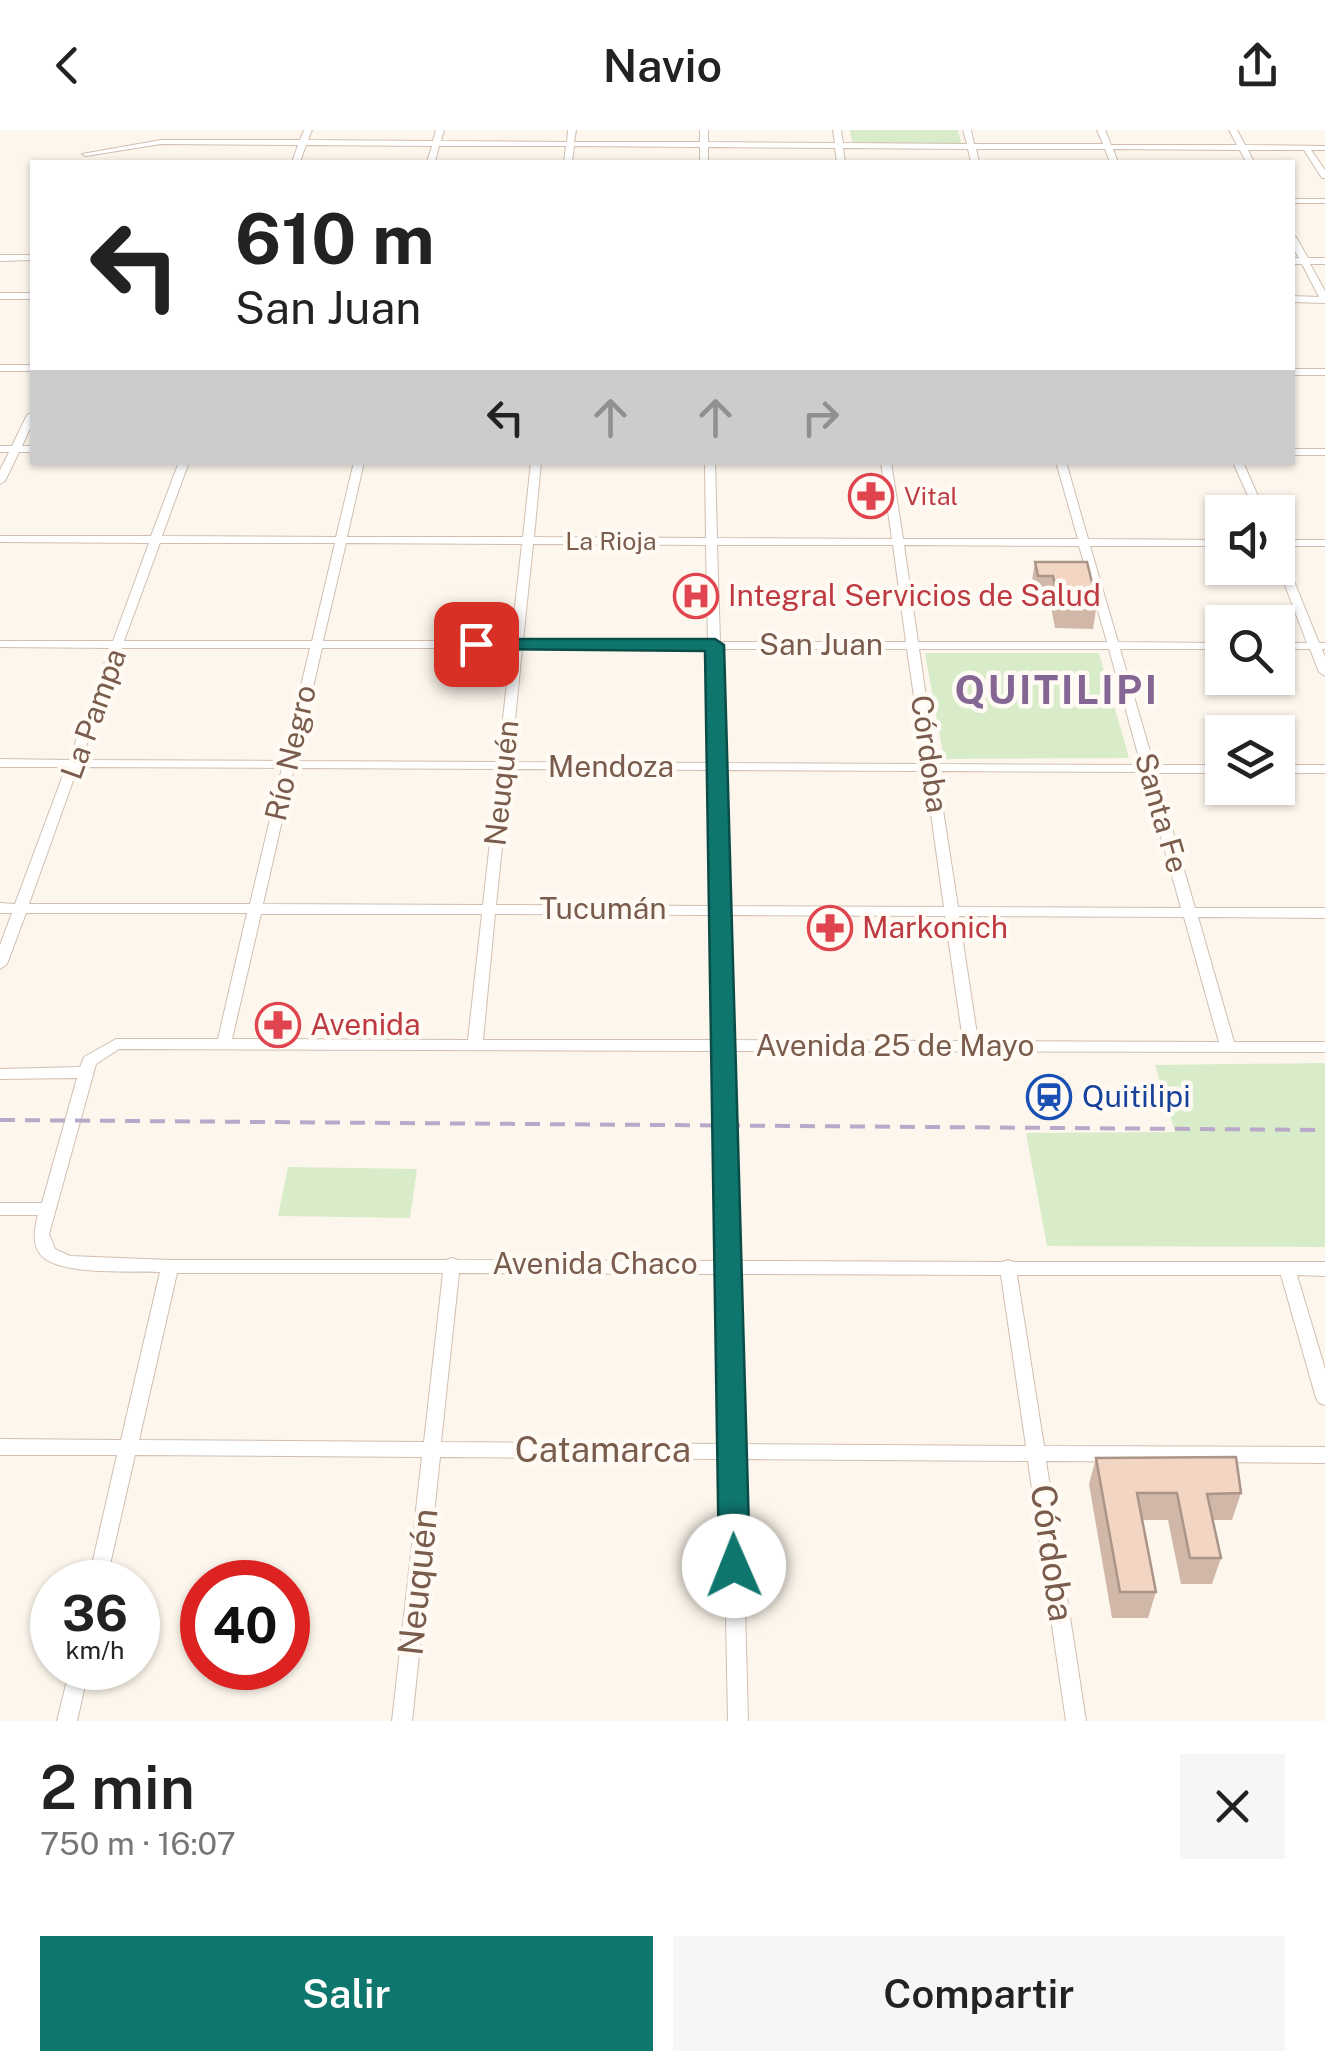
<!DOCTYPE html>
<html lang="es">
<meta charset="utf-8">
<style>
body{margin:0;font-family:"Public Sans",sans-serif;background:#f6f6f6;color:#222;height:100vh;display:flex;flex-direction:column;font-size:38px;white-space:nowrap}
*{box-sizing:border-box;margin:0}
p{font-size:32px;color:#767676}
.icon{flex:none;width:55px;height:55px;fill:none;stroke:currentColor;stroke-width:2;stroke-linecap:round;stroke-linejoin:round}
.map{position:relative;height:1591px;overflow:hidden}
.side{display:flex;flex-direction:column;background:#fff;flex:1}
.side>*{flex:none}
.banner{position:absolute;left:30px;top:30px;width:1265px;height:305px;border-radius:0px;box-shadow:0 2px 8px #0004;background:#fff;color:#222;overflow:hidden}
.controls{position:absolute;left:1205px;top:365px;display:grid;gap:20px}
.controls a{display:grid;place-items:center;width:90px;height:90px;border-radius:0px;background:#fff;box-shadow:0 2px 8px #0004;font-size:50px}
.speed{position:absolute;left:30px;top:1430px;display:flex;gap:20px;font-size:50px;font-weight:700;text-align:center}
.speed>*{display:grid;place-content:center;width:130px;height:130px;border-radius:50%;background:#fff;box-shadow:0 2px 8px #0004;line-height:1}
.speed small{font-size:25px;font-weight:400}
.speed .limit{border:15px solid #d22;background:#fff;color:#111}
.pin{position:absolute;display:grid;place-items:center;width:85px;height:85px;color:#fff;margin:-42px;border-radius:20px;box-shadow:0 5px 15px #0006}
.me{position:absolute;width:110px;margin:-55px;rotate:359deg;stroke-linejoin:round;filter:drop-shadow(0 0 8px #0008)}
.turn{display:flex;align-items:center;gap:35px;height:210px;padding:0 40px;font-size:45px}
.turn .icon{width:130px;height:130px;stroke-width:2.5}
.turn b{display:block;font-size:70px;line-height:85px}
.lanes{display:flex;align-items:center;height:95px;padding:0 40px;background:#0003;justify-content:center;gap:50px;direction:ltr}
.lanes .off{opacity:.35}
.round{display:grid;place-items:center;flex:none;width:105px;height:105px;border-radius:0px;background:#f6f6f6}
.overview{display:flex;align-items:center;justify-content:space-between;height:170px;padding:0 40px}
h1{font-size:60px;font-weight:600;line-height:75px}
.action{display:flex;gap:20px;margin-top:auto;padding:20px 40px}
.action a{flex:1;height:115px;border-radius:0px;background:#0f766e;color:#fff;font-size:40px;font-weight:600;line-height:115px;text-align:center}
.action a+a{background:#f6f6f6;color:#222}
header{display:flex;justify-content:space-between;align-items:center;height:130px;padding:0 40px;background:#fff;font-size:45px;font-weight:600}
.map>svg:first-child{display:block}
</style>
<header><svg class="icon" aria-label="back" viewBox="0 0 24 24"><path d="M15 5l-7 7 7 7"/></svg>Navio<svg class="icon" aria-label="share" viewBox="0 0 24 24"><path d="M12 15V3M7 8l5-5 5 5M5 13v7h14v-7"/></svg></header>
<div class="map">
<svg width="1325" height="1591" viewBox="0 0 1325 1591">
<rect width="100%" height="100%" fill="#fdf6ec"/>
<path fill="#d8ecc9" d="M 850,0 L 958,0 L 961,13 L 852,13 Z
M 925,523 L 1099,523 L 1129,628 L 944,629 Z
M 1325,933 L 1325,1117 L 1047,1116 L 1026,1003 L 1175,1002 L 1155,935 Z
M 288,1037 L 417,1039 L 410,1088 L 278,1086 Z"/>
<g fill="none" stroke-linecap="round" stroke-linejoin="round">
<defs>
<path id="minor" d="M 304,0 L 312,0 L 308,10 L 433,11 L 436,0 L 444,0 L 441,11 L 567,12 L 568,0 L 576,0 L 574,12 L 700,12 L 700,0 L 708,0 L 708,12 L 835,13 L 833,0 L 841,0 L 843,13 L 967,14 L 963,0 L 971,0 L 974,14 L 1103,14 L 1097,0 L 1105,0 L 1111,15 L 1237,15 L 1229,0 L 1237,0 L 1245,15 L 1325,16 L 1325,20 L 1311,20 L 1325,40 L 1325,48 L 1322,48 L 1304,20 L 1248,20 L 1254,32 L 1246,32 L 1240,20 L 1113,19 L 1118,32 L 1110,32 L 1105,19 L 976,19 L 979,32 L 971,32 L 968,19 L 843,18 L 845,32 L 837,32 L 835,18 L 708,17 L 708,32 L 700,32 L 700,17 L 574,16 L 572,32 L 564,32 L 566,16 L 439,16 L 435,32 L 427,32 L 432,16 L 306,15 L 300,32 L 292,32 L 298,15 L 161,14 L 86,26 L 82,24 L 161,10 L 300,10 Z
M 1292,69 L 1325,69 L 1325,73 L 1292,73 Z
M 1292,105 L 1296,107 L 1308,128 L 1325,128 L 1325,134 L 1310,134 L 1325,161 L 1325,173 L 1292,172 L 1292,166 L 1319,167 L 1302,134 L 1292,134 L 1292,128 L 1299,128 L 1292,116 Z
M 0,125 L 32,125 L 32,130 L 0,131 Z
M 0,163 L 32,163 L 32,169 L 0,169 Z
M 0,235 L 32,235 L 32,241 L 0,241 Z
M 1292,239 L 1325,239 L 1325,245 L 1292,245 Z
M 32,282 L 32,294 L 22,316 L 32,316 L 32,322 L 19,322 L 5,351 L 0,354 L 0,340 L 9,322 L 0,322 L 0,316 L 12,316 L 27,285 Z
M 1292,319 L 1325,319 L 1325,325 L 1292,325 Z
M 179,332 L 189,332 L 162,406 L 336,407 L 354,332 L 364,332 L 347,407 L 523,407 L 531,332 L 541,332 L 534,407 L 706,408 L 705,332 L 715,332 L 717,408 L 892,409 L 881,332 L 891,332 L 903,409 L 1078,409 L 1056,332 L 1066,332 L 1088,409 L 1222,410 L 1222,416 L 1090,416 L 1118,512 L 1222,513 L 1222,519 L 1120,519 L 1154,635 L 1222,635 L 1222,643 L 1156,643 L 1195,778 L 1325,778 L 1325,788 L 1198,787 L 1234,912 L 1325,912 L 1325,922 L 730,921 L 736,1131 L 1002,1132 L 1008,1130 L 1014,1132 L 1325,1132 L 1325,1146 L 1297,1145 L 1325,1239 L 1325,1275 L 1319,1273 L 1316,1268 L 1281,1145 L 1017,1145 L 1044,1316 L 1325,1317 L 1325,1333 L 1046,1331 L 1086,1591 L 1066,1591 L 1028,1331 L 741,1329 L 748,1591 L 728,1591 L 723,1329 L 440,1327 L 412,1591 L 392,1591 L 422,1327 L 135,1325 L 106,1452 L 88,1452 L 117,1325 L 0,1325 L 0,1309 L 121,1310 L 160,1142 C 133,1141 65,1145 44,1128 C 31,1118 34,1099 38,1085 L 0,1085 L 0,1073 L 42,1073 L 77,948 L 0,949 L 0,939 L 80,937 L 84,927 L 116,909 L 218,909 L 247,783 L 26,783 L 7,834 L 0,839 L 0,815 L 12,783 L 0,783 L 0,773 L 15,774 L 66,637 L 0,637 L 0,629 L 69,630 L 110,518 L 0,517 L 0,511 L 113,511 L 149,413 L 0,412 L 0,406 L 151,406 ZM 160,413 L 335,413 L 312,511 L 124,511 ZM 346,413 L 522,414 L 511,511 L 323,511 ZM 533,414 L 706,415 L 708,512 L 523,511 ZM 717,415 L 893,415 L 906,512 L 720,512 ZM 904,415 L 1079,416 L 1107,512 L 918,512 ZM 122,518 L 310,518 L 283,631 L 81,630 ZM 322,518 L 511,518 L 498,632 L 296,631 ZM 522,518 L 708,519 L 710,633 L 511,632 ZM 720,519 L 907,519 L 924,634 L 723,633 ZM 919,519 L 1109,519 L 1141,635 L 936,634 ZM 78,637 L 282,638 L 250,774 L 29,774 ZM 294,638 L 498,639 L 483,775 L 263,774 ZM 510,639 L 711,640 L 713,776 L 496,775 ZM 723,640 L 925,641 L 944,777 L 727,776 ZM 937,641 L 1143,642 L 1181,778 L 958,777 ZM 261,784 L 482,784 L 468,910 L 232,909 ZM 495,784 L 713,785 L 716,910 L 483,910 ZM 727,785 L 945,786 L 963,911 L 730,910 ZM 959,786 L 1184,787 L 1219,912 L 978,911 ZM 119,919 L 716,921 L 720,1131 L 458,1130 L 452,1128 L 446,1130 L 170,1130 L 70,1126 L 55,1119 L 49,1104 L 96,934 ZM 177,1143 L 443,1143 L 424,1312 L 139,1310 ZM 459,1143 L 720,1144 L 723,1314 L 441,1312 ZM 736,1144 L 1001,1145 L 1026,1316 L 741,1314 Z
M 1233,332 L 1243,332 L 1265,382 L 1255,382 Z
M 1278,410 L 1325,410 L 1325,416 L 1278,416 Z
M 1278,421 L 1283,424 L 1319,513 L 1325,513 L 1325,519 L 1322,519 L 1325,527 L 1325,546 L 1319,542 L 1310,519 L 1278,519 L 1278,513 L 1307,513 L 1278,437 Z
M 1278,635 L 1325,635 L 1325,643 L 1278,643 Z
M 70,1538 L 89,1538 L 77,1591 L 57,1591 Z"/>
</defs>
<use href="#minor" stroke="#d1beb0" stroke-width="2"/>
<use href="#minor" fill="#fff" fill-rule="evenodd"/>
<path stroke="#b9a8c9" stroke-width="4" stroke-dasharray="15 10" stroke-linecap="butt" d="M 0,990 L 1325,1000"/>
</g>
<path fill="#d1b7a8" d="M 1035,432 L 1097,473 L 1093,499 L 1055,498 L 1050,472 L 1034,472 L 1031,457 Z
M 1096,1328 L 1241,1363 L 1232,1390 L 1212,1390 L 1221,1428 L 1212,1454 L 1181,1454 L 1168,1390 L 1142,1390 L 1156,1462 L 1148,1488 L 1112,1488 L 1089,1354 Z"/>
<path fill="#f3d5c3" stroke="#aa9588" stroke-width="2.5" d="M 1035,432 L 1087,432 L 1097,473 L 1059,473 L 1053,446 L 1038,446 Z
M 1236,1327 L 1241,1363 L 1207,1364 L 1221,1428 L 1190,1428 L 1177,1363 L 1137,1363 L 1156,1462 L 1120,1462 L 1096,1328 Z"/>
<path fill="#0f766e" stroke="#0a4d48" stroke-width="2.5" d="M 476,509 L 715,509 L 724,515 L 750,1436 L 745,1446 L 734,1450 L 724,1446 L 719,1436 L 705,521 L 469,519 L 466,514 Z"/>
<defs>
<symbol id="pharmacy-ring" viewBox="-11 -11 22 22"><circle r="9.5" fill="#fffaf3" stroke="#e0444e" stroke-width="1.5"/><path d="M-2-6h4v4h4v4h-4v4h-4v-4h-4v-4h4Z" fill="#e0444e"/></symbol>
<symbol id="hospital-ring" viewBox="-11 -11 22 22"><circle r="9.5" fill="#fffaf3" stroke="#e0444e" stroke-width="1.5"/><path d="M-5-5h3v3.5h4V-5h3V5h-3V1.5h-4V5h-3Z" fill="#e0444e"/></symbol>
<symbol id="station-ring" viewBox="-11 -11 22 22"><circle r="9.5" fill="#fffaf3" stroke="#1a4fb4" stroke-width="1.5"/><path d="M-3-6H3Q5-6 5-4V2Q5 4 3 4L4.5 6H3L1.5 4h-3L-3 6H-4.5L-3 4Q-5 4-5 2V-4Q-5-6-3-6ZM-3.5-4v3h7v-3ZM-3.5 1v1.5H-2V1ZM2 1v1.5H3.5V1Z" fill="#1a4fb4"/></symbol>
</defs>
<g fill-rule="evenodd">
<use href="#pharmacy-ring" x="846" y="341" width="50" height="50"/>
<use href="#hospital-ring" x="671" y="441" width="50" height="50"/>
<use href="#pharmacy-ring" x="805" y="773" width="50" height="50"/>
<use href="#pharmacy-ring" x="253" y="870" width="50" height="50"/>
<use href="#station-ring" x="1024" y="942" width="50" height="50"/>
</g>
<g text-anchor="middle" stroke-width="9" stroke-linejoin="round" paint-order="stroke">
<g font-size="25" fill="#be3a42" stroke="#fffaf3" text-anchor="start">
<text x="904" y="375">Vital</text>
</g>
<g font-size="25" fill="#7a5c4d" stroke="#fffaf3">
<text x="611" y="420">La Rioja</text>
</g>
<g font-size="30" fill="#be3a42" stroke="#fffaf3" text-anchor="start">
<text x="728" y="476">Integral Servicios de Salud</text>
<text x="862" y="808">Markonich</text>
<text x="310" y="905">Avenida</text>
</g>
<g font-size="30" fill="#7a5c4d" stroke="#fffaf3">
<text x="821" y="525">San Juan</text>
<text transform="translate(94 584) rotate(-70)" y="10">La Pampa</text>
<text transform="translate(291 623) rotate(-77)" y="10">Río Negro</text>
<text transform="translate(929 624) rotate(82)" y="10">Córdoba</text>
<text x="611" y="647">Mendoza</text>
<text transform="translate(502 653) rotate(-84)" y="10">Neuquén</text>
<text transform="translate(1161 683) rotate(74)" y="10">Santa Fe</text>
<text x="603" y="789">Tucumán</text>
<text x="895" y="926">Avenida 25 de Mayo</text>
<text x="595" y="1144">Avenida Chaco</text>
</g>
<g font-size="30" fill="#164399" stroke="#fffaf3" text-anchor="start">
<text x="1082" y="977">Quitilipi</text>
</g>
<g font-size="35" fill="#7a5c4d" stroke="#fffaf3">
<text x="603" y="1332">Catamarca</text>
<text transform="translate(1052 1423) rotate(82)" y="12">Córdoba</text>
<text transform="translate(418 1452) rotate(-84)" y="12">Neuquén</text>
</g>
<g font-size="40" font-weight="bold" letter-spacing="2.5" fill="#846695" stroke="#fffaf3">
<text x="1057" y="574">QUITILIPI</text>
</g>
</g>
</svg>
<div class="controls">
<a><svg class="icon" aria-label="sound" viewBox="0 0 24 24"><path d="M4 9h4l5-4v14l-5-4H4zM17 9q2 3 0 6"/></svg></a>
<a><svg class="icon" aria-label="search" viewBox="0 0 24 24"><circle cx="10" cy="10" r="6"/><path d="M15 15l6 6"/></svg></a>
<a><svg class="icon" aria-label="layers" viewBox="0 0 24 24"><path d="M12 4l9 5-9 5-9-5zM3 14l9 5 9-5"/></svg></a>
</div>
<div class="speed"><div>36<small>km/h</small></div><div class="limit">40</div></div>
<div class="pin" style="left:476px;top:514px;background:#d93025"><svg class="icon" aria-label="arrive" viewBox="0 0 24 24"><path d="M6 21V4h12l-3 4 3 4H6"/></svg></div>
<svg class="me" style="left:734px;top:1436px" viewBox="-20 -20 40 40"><circle r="19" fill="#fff"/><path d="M0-13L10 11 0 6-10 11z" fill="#0f766e"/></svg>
<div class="banner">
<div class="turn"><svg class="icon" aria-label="left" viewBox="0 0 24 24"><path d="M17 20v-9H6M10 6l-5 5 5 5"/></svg><div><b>610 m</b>San Juan</div></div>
<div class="lanes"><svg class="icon" aria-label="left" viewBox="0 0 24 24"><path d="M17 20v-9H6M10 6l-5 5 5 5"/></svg><svg class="icon off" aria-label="ahead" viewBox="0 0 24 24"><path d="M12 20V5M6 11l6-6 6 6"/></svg><svg class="icon off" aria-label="ahead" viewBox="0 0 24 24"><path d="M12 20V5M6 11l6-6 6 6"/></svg><svg class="icon off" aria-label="right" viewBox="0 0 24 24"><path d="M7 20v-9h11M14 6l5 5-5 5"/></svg></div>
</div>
</div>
<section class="side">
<div class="overview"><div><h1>2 min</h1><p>750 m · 16:07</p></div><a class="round"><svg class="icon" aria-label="close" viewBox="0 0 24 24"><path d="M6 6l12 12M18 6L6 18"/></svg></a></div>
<div class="action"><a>Salir</a><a>Compartir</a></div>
</section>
